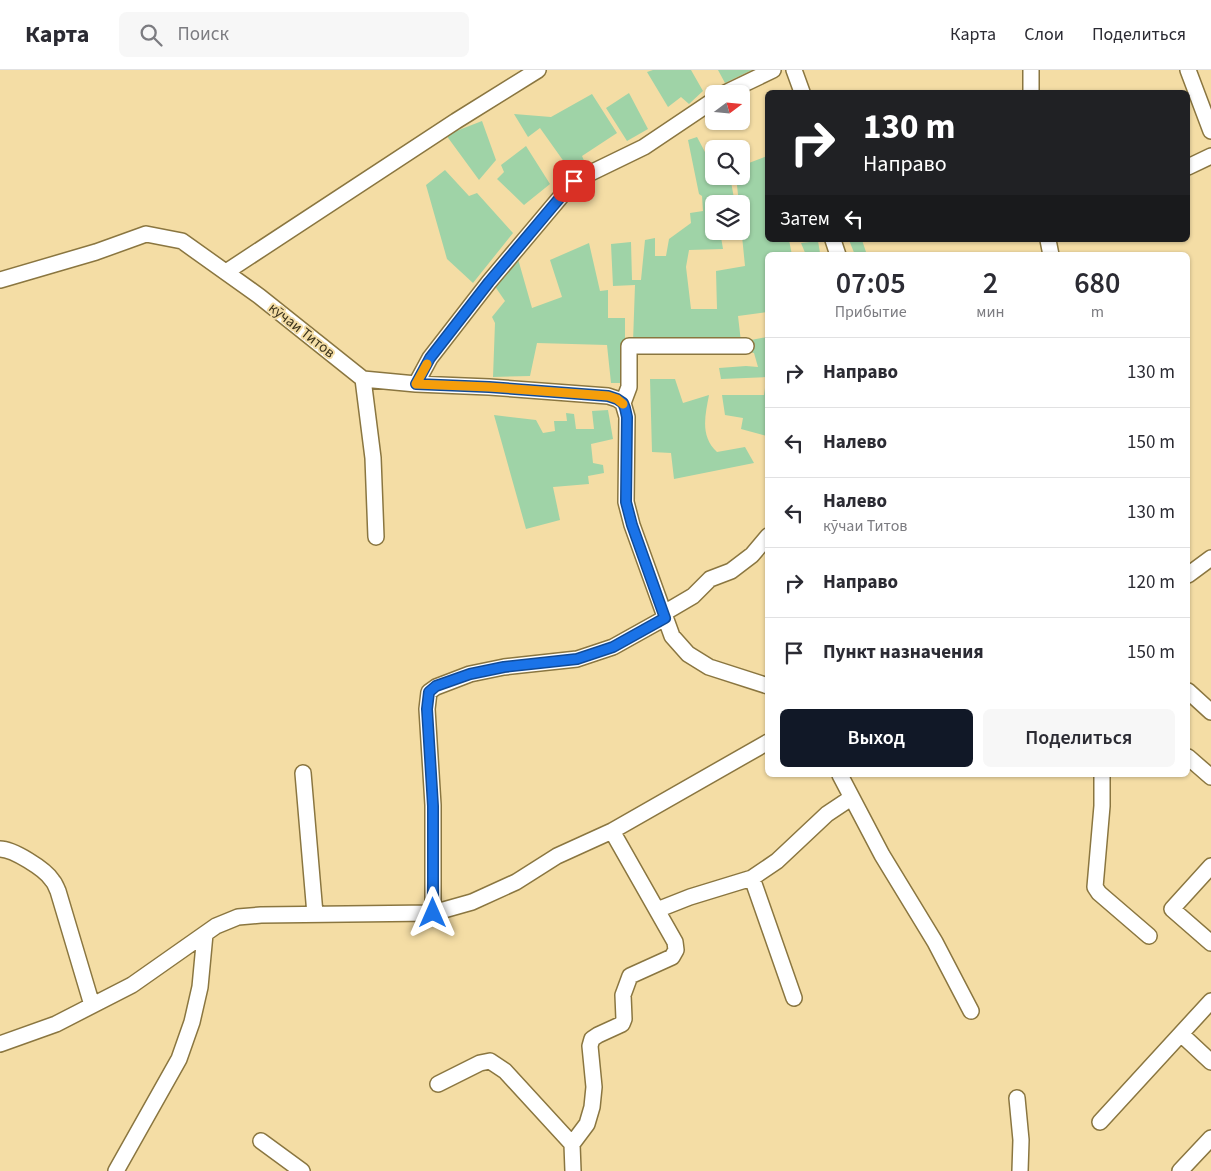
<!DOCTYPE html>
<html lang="ru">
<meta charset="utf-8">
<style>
body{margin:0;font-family:"Source Sans 3",sans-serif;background:#f7f7f7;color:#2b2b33;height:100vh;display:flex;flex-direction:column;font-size:19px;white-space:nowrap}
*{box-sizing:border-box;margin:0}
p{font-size:16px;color:#7c7c81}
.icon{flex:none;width:28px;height:28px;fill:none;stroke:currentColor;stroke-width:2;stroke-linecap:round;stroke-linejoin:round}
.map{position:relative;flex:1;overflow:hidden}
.sheet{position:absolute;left:765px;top:182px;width:425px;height:525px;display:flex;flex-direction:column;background:#fff;border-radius:8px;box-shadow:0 1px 4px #0004}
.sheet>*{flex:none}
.guide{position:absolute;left:765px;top:20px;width:425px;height:152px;border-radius:8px;box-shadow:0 1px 4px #0004;background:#202124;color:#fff;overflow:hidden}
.needle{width:32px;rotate:74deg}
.tools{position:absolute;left:705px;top:15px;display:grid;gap:10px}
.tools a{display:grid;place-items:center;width:45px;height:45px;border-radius:8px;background:#fff;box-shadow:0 1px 4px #0004;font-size:25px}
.pin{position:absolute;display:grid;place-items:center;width:42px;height:42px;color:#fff;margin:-21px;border-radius:10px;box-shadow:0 2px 8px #0006}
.me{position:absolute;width:55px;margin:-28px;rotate:0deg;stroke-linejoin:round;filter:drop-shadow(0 0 4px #0008)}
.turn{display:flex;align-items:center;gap:18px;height:105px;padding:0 15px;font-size:22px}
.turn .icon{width:65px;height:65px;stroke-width:2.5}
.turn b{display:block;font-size:35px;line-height:42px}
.then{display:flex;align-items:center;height:48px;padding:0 15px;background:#0003;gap:10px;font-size:19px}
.eta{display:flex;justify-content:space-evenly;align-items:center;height:85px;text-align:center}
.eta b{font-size:30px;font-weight:600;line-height:35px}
.action{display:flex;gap:10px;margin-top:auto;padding:10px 15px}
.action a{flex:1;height:58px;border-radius:8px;background:#111827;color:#fff;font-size:20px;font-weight:600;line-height:58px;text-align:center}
.action a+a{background:#f7f7f7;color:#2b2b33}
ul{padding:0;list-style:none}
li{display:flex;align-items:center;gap:15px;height:70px;padding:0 15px;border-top:1px solid #e1e1e2}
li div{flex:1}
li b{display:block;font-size:19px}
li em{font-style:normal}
header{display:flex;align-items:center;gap:30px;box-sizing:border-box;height:70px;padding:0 25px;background:#fff;border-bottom:1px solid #e1e1e2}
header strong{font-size:24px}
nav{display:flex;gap:28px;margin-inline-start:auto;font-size:18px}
.search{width:350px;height:45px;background:#f7f7f7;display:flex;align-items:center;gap:12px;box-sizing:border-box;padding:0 18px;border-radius:8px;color:#7c7c81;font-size:19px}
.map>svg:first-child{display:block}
</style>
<header>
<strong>Карта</strong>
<div class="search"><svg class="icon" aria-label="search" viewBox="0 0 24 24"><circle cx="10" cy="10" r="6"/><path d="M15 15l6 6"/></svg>Поиск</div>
<nav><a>Карта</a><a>Слои</a><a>Поделиться</a></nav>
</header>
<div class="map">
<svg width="1211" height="1101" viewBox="0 0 1211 1101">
<rect width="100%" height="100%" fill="#f4dda5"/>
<path fill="#9fd3a7" d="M 653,0 L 691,0 L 703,21 L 689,34 L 681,27 L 668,37 L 647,2 Z
M 718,0 L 752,0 L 725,13 Z
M 629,23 L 648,59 L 627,71 L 606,38 Z
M 592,24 L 617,63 L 582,86 L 587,97 L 572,103 L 540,58 L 528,67 L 514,44 L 551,47 Z
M 482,51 L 496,90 L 479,110 L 446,65 Z
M 697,67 L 705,82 L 714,88 L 714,106 L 730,106 L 735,134 L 714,134 L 714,161 L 720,161 L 723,179 L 689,180 L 686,197 L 691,239 L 717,239 L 716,201 L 745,196 L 741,156 L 741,134 L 739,134 L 736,106 L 741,106 L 741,96 L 767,86 L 768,170 L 789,170 L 792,185 L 768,185 L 767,242 L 738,246 L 741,272 L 633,272 L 635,215 L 613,216 L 611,174 L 631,172 L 632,210 L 641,210 L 645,170 L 655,168 L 655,186 L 666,186 L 669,169 L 691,153 L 690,143 L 703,141 L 702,126 L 699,124 L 688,70 Z
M 526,76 L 550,114 L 524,135 L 497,109 L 504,102 L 501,95 Z
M 445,100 L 469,126 L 477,123 L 513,163 L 473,213 L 447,189 L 426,115 Z
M 849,170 L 862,170 L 867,185 L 855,185 Z
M 818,171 L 820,183 L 815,185 L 806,185 L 801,173 Z
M 589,173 L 600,221 L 608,220 L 608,248 L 625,248 L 625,313 L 611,313 L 607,275 L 537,273 L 530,306 L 493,307 L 495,253 L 492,247 L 505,231 L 494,215 L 518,189 L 532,238 L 562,227 L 550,190 Z
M 767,267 L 767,307 L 721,309 L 719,298 L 746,296 L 758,297 L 754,283 L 746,281 L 751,270 Z
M 650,309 L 675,309 L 683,333 L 709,325 C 705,346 700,366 717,382 L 745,377 L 754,393 L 674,409 L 671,383 L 652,382 Z
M 765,318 L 768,318 L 767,366 L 741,359 L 743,348 L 725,345 L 722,325 L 764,325 Z
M 608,340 L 613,369 L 591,374 L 593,393 L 603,395 L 604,403 L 588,406 L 589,414 L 553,417 L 560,450 L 526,459 L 494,345 L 536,350 L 543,363 L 555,361 L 554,351 L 567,351 L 566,343 L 574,344 L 576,359 L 594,359 L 592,341 Z"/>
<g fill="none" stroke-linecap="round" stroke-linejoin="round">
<defs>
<path id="minor" d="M 794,0 L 802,22
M 1188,0 L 1211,61
M 1031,22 L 1031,0
M 723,24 L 773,0
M 1188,97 L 1211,86
M 833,170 L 838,185
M 1048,170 L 1051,185
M 226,202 L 456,51 L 538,0
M 0,210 L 96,182 L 146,164 L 182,171 L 259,226 L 363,309 L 416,314 L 489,317 L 608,326 L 617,329 L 623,333
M 746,276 L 629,276 L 629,317 L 623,333 L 627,347 L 626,432 L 632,455 L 672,566 L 688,584 L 709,597 L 768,616
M 363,309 L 373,388 L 376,467
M 416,314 L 430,288 L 489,212 L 574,111 L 644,77 L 714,30
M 1188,505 L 1211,488
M 664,543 L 693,526 L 710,509 L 731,501 L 752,485 L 768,466
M 1188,621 L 1211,642
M 1188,687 L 1211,707
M 303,703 L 315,844
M 840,705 L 882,785 L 935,872 L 971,941
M 1102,705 L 1102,736 L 1095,817 L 1099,823 L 1149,866
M 0,779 C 13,779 45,799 52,810 C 55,813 56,817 58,821 L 92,935
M 1211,796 L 1172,839 L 1211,873
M 752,808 L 794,928
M 657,840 L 690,827 L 752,808 L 777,791 L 827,744 L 851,728
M 433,843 L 433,735 L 427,639 L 429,622 L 436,617 L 470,604 L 504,597 L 577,589 L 613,577 L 665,548
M 1181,964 L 1211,992
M 0,974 L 56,954 L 132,915 L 216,856 L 238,847 L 261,845 L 433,843 L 472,832 L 516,812 L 557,786 L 612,761 L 768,672
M 438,1014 L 480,993 L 490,991 L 505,1001 L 572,1074
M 1017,1028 L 1021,1070 L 1020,1101
M 1100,1052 L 1211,931
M 261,1071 L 302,1101
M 116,1101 L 179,989 L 192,952 L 200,917 L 205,864
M 573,1101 L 572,1074 L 587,1054 L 592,1037 L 594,1017 L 590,976 L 592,969 L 598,965 L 622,954 L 624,949 L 623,925 L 630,906 L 672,887 L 676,880 L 675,872 L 612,761
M 1180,1101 L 1211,1068"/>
</defs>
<use href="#minor" stroke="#8a7640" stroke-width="18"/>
<use href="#minor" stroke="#fff" stroke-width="15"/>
</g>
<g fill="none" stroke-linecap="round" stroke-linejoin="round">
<defs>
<path id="route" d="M 433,843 L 433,736 L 427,639 L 429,622 L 436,616 L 470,604 L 504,597 L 577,589 L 613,577 L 665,548 L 632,455 L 626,432 L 627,347 L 625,338 L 623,333 L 617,329 L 608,326 L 489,317 L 416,314 L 430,288 L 489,212 L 574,111"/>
</defs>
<use href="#route" stroke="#114b97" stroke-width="12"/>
<use href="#route" stroke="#1a73e8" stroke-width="9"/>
<path stroke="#f59e0b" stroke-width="9" d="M 427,294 L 416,314 L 489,317 L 608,326 L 617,329 L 623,334"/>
</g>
<g text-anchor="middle" stroke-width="4" stroke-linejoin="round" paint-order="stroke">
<g font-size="15" fill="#3c341d" stroke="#f4dda5">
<text transform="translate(302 260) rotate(38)" y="5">кӯчаи Титов</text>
</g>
</g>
</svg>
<div class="tools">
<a><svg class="needle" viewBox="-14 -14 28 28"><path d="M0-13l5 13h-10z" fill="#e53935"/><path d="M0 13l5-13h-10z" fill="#7c7c81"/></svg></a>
<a><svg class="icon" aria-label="search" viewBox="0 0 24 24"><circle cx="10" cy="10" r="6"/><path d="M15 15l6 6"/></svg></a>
<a><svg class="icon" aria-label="layers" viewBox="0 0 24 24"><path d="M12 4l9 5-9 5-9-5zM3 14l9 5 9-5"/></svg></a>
</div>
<div class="pin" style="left:574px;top:111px;background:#d93025"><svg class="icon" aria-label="arrive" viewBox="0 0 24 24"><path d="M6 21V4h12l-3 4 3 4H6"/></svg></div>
<svg class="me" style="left:433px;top:843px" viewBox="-20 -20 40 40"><path d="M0-17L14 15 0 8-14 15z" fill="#1a73e8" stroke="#fff" stroke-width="4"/></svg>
<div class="guide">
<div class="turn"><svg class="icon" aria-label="right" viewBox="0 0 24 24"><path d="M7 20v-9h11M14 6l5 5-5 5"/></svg><div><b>130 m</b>Направо</div></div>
<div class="then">Затем<svg class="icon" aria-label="left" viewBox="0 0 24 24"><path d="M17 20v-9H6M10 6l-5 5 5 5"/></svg></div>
</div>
<section class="sheet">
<div class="eta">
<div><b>07:05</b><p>Прибытие</p></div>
<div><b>2</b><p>мин</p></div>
<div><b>680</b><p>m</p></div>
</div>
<ul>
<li><svg class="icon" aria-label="right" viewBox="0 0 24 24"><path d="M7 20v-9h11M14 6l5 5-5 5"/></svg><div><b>Направо</b></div><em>130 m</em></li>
<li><svg class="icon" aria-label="left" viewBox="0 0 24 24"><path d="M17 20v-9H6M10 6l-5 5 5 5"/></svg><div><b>Налево</b></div><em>150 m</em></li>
<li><svg class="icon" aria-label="left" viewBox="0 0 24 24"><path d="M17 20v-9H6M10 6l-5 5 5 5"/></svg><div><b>Налево</b><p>кӯчаи Титов</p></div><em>130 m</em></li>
<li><svg class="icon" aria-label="right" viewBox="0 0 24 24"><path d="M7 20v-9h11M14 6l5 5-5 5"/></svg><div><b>Направо</b></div><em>120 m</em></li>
<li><svg class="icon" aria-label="arrive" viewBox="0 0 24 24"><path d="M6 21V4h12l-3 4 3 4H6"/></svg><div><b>Пункт назначения</b></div><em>150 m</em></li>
</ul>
<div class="action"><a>Выход</a><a>Поделиться</a></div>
</section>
</div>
